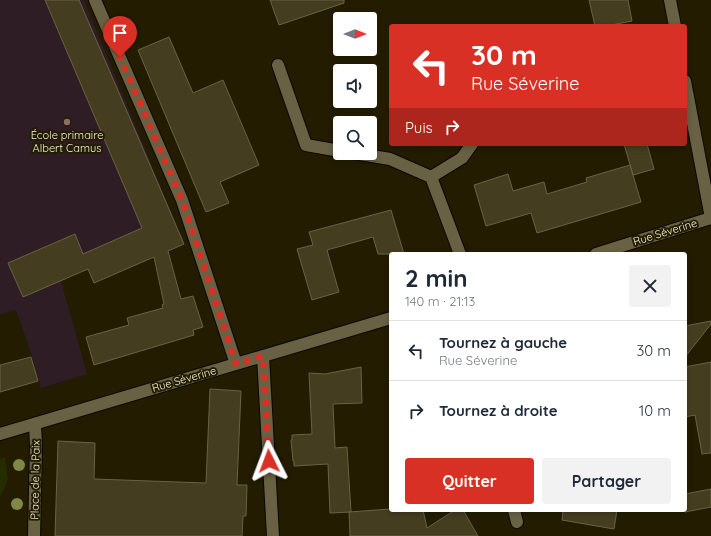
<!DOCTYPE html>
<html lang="fr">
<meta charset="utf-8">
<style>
body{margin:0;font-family:Quicksand,sans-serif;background:#f2f2f3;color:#1f2937;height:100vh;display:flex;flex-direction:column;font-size:15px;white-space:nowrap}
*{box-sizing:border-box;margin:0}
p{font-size:13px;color:#747a83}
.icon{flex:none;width:22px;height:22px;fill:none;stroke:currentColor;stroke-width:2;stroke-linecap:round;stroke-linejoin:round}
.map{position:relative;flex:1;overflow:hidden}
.drawer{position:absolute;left:389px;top:252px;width:298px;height:260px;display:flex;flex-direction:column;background:#fff;border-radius:4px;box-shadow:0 2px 6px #0003}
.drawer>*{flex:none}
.hud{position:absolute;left:389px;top:24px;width:298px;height:122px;border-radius:4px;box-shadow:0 2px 6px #0003;background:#d93025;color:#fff;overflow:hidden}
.needle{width:26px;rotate:90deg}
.buttons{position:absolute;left:333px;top:12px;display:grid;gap:8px}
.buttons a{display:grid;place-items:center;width:44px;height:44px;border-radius:4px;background:#fff;box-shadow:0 2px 6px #0003;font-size:20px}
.pin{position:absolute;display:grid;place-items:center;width:34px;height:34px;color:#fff;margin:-41px -17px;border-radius:50% 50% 50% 0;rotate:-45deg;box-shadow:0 0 4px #0007}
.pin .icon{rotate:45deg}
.me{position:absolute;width:44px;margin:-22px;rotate:357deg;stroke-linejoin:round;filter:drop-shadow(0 0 3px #0008)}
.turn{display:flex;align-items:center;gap:14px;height:84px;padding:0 16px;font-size:18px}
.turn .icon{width:52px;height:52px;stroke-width:2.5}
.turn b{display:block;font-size:28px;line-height:34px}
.then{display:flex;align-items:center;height:38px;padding:0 16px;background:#0003;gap:8px;font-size:15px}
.round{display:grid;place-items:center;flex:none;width:42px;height:42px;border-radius:4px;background:#f2f2f3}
.head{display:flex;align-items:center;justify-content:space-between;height:68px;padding:0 16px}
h1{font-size:24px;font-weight:800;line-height:30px}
.action{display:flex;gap:8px;margin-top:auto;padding:8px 16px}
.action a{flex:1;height:46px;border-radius:4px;background:#d93025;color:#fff;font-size:16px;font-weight:800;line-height:46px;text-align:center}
.action a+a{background:#f2f2f3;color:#1f2937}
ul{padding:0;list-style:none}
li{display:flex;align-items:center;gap:12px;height:60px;padding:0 16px;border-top:1px solid #e0e1e3}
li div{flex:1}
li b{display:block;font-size:15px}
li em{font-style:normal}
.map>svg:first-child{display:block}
</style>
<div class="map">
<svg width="711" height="536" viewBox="0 0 711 536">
<rect width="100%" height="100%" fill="#231c01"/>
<path fill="#2e1d25" d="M 0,0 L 84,0 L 184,244 L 94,283 L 88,269 L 61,281 L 87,374 L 41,388 L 30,350 L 16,310 L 0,314 Z"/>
<path fill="#242c00" d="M 5,457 L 8,479 L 0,498 L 0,459 Z"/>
<path fill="#453d20" stroke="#6a6244" d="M 45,0 L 79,0 L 184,244 L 168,251 L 181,299 L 193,296 L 203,327 L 193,330 L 194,335 L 94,365 L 86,337 L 129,325 L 127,318 L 163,308 L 162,305 L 164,304 L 154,257 L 94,283 L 88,269 L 23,297 L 8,263 L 75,234 L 83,254 L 142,228 Z
M 270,0 L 344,0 L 344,3 L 279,25 Z
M 589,0 L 628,0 L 632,21 L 606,26 L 595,26 Z
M 169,37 L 193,93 L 223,80 L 259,165 L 220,182 L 229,203 L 206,212 L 138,50 Z
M 624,144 L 647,144 L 654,169 L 633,175 Z
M 630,165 L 641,202 L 537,233 L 531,213 L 486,226 L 474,185 L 508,174 L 513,191 L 544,182 L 547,194 L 587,182 L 586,178 Z
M 391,210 L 404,254 L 378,254 L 373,237 L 327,250 L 339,292 L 312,300 L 297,249 L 313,245 L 309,232 Z
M 711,321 L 711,324 L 685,357 L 685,326 Z
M 31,357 L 38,381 L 0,392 L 0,365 Z
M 711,362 L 711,453 L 702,454 L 695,415 L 685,417 L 685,367 Z
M 361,367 L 362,403 L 333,404 L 335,448 L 347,447 L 351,512 L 330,513 L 328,464 L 294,466 L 294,461 L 293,461 L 291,440 L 292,440 L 292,435 L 312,434 L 309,373 L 325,374 Z
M 210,389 L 241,391 L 237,485 L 247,485 L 246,516 L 243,516 L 242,536 L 55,536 L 57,473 L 58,441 L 95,443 L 94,479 L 206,483 Z
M 711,489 L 711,507 L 685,512 L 685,494 Z
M 391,509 L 423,510 L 427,528 L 455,510 L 463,510 L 478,536 L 350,536 L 349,512 Z
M 563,510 L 617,510 L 614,529 L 562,520 Z"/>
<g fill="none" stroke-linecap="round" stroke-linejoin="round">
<defs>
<path id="minor" d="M 95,0 L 182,200 L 236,364
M 670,0 L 675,26
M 278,65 L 306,145 L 340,151
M 685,81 L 711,218
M 354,153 L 390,159 L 431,177 L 460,254
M 431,177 L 462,158 L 472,144
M 596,254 L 711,218
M 263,356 L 273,536
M 0,434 L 391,318
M 514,510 L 517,522
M 34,536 L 36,446 L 35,424"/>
</defs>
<use href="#minor" stroke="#0c0600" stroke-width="14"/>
<use href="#minor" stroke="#696143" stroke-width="12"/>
</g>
<g fill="#808848">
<circle cx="19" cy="465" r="6"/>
<circle cx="17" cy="504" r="6"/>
</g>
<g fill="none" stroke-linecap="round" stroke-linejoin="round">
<path stroke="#d93025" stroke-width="7" stroke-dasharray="0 12.6" d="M 120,57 L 182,200 L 236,364 L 263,356 L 269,461"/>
</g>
<circle fill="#8d6e63" stroke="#231c01" stroke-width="1.5" cx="67" cy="122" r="4"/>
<g text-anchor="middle" stroke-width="4" stroke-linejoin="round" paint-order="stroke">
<g font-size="11" fill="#f5f0df" stroke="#231c01">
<text x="67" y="139">École primaire<tspan x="67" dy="13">Albert Camus</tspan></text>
</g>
<g font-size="11" fill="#f5f0df" stroke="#231c01">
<text transform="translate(665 232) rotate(-17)" y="4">Rue Séverine</text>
<text transform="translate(184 379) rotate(-16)" y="4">Rue Séverine</text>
<text transform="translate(35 480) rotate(-89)" y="4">Place de la Paix</text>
</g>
</g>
</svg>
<div class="buttons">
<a><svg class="needle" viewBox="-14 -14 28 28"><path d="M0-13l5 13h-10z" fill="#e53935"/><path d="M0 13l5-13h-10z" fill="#747a83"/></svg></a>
<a><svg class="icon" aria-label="sound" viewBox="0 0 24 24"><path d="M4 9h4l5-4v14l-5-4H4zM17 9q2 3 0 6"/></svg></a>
<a><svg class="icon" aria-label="search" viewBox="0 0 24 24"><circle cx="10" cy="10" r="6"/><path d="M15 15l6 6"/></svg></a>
</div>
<div class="pin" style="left:120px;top:57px;background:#d93025"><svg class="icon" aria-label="arrive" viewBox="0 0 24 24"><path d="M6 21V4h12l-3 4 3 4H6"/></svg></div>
<svg class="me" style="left:269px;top:461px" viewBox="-20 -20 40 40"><path d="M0-17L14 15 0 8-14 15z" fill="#d93025" stroke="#fff" stroke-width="4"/></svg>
<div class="hud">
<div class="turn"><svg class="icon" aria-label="left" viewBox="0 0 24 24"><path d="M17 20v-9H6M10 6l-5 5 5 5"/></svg><div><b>30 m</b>Rue Séverine</div></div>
<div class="then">Puis<svg class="icon" aria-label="right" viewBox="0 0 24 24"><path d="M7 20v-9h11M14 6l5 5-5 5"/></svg></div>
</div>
<section class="drawer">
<div class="head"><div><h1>2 min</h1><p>140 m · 21:13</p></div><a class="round"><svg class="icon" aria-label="close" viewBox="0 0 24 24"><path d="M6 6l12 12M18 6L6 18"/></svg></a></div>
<ul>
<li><svg class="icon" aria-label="left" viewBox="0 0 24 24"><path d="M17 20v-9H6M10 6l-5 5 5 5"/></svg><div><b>Tournez à gauche</b><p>Rue Séverine</p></div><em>30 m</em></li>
<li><svg class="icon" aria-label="right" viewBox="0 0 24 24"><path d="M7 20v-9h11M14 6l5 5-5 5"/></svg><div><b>Tournez à droite</b></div><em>10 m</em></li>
</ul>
<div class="action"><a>Quitter</a><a>Partager</a></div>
</section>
</div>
